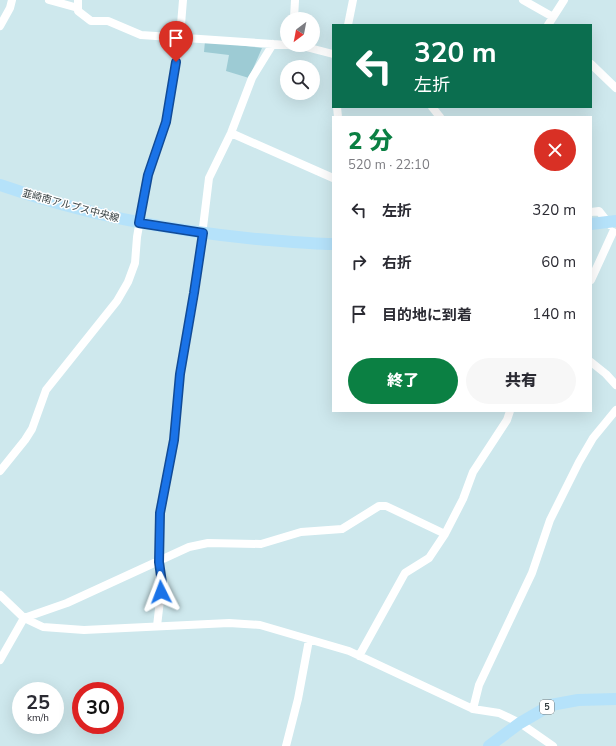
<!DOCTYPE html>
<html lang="ja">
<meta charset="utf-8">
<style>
body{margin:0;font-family:"Nunito Sans","Noto Sans JP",sans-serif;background:#f7f7f7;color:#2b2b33;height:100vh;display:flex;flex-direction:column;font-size:15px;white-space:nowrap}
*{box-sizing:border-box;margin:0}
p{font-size:13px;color:#7c7c81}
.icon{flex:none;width:22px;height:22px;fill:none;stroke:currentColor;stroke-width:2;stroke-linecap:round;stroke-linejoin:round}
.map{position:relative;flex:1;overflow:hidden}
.drawer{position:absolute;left:332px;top:116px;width:260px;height:296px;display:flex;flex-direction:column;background:#fff;border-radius:0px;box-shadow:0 4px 16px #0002}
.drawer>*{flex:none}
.top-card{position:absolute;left:332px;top:24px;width:260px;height:84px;border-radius:0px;box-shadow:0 4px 16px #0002;background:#0b6e4f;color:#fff;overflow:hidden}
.needle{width:26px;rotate:212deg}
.tools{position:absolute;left:280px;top:12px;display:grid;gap:8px}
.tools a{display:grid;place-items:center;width:40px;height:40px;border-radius:50%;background:#fff;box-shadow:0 4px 16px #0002;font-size:20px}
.speed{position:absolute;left:12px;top:682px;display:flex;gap:8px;font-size:20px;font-weight:700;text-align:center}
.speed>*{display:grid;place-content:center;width:52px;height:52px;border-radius:50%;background:#fff;box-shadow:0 4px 16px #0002;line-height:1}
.speed small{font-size:10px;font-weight:400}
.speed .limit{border:6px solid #d22;background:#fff;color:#111}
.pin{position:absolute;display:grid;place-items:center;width:34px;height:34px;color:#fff;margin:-41px -17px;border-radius:50% 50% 50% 0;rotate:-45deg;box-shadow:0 0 4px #0007}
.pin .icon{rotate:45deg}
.me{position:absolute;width:44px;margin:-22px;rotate:357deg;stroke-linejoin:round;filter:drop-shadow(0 0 3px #0008)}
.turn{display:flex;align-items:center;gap:14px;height:84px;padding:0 16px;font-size:18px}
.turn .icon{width:52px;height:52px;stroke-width:2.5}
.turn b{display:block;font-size:28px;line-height:34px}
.round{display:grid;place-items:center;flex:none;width:42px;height:42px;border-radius:21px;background:#f7f7f7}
.head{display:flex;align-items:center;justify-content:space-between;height:68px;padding:0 16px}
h1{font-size:24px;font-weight:800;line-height:30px;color:#0b8043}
.button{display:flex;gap:8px;margin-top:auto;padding:8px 16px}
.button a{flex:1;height:46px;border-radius:24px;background:#0b8043;color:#fff;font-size:16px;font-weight:800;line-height:46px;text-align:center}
.button a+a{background:#f7f7f7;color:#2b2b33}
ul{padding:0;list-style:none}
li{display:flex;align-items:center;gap:12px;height:52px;padding:0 16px}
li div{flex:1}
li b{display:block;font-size:15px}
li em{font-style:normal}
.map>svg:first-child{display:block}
</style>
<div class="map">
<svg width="616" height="746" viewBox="0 0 616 746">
<rect width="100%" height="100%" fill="#cee8ed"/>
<path fill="#9dcbd4" d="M 205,41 L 262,48 L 249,78 L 226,71 L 229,55 L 204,52 Z"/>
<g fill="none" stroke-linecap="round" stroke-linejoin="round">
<path stroke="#fff" stroke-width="8" d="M 49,0 L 78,8
M 78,0 L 78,11 L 91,21 L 108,21 L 141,35 L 302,46 L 333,54
M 523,0 L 553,17
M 294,19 L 295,0
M 348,25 L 353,0
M 548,25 L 564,0
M 0,26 L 10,8 L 12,0
M 591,64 L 616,88
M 337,107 L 338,117
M 432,107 L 440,117
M 231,133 L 333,178
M 591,212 L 599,211 L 610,225
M 591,280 L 613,232
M 591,362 L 606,374 L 616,385
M 0,471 L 25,440 L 32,429 L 46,390 L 117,301 L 128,282 L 135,263 L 137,237 L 148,175 L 166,122 L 180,37 L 183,0
M 0,595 L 24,618 L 43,627 L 84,630 L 229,623 L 260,625 L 349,651 L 473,709 L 499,713 L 520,723 L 553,746
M 157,626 L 162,583 L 159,562 L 160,513 L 174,440 L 180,374 L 195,293 L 209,178 L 231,133 L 252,78 L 273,44
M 359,656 L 405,573 L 429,558 L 445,534 L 463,499 L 473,472 L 507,420 L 510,411
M 0,660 L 24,618 L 67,603 L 189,547 L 208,543 L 261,544 L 301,532 L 342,529 L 379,506 L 386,506 L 445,534
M 473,709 L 479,685 L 532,573 L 550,520 L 579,462 L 593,438 L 616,410
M 286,746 L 298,699 L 309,640"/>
<path stroke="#b5e2fa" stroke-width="12" d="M 0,185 C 82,214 171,231 257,239 C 282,241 308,244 333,244
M 591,224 L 616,221
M 489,746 L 520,723 L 551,705 L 578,700 L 616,699"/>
</g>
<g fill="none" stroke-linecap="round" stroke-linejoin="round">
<defs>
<path id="route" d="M 161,592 L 162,583 L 159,562 L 160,513 L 174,440 L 180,374 L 194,293 L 203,233 L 139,223 L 148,175 L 166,122 L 176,62"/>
</defs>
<use href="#route" stroke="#114b97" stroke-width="10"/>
<use href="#route" stroke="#1a73e8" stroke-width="7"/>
</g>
<g text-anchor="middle" stroke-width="3" stroke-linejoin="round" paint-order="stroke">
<rect fill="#fff" stroke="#72797a" stroke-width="1" x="540" y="700" width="14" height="14" rx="3"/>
<g font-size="9" font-weight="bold" fill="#353f41">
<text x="547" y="710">5</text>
</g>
<g font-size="10" fill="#353f41" stroke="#fff">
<text transform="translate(71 205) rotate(15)" y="4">韮崎南アルプス中央線</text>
</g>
</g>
</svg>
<div class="tools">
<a><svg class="needle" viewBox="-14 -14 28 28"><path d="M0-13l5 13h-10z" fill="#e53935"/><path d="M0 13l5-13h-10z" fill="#7c7c81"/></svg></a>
<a><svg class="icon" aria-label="search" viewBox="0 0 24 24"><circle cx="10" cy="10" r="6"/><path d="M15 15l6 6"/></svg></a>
</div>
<div class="speed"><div>25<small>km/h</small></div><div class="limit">30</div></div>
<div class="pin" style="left:176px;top:62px;background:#d93025"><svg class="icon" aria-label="arrive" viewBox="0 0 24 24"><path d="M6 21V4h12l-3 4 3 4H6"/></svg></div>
<svg class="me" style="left:161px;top:592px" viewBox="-20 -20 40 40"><path d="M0-17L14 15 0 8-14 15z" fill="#1a73e8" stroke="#fff" stroke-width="4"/></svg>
<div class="top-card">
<div class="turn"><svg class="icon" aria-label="left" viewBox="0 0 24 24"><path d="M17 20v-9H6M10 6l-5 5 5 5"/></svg><div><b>320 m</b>左折</div></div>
</div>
<section class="drawer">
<div class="head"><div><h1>2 分</h1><p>520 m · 22:10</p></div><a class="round" style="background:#d93025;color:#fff"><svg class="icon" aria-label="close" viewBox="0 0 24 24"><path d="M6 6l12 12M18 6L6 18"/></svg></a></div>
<ul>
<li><svg class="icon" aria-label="left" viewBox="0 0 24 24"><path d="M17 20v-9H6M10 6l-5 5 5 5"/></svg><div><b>左折</b></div><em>320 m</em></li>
<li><svg class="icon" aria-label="right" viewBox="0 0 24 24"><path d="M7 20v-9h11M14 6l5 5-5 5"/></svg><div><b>右折</b></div><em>60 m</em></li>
<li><svg class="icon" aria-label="arrive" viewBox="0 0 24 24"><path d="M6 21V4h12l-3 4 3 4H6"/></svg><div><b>目的地に到着</b></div><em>140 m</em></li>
</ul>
<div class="button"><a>終了</a><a>共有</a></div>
</section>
</div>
